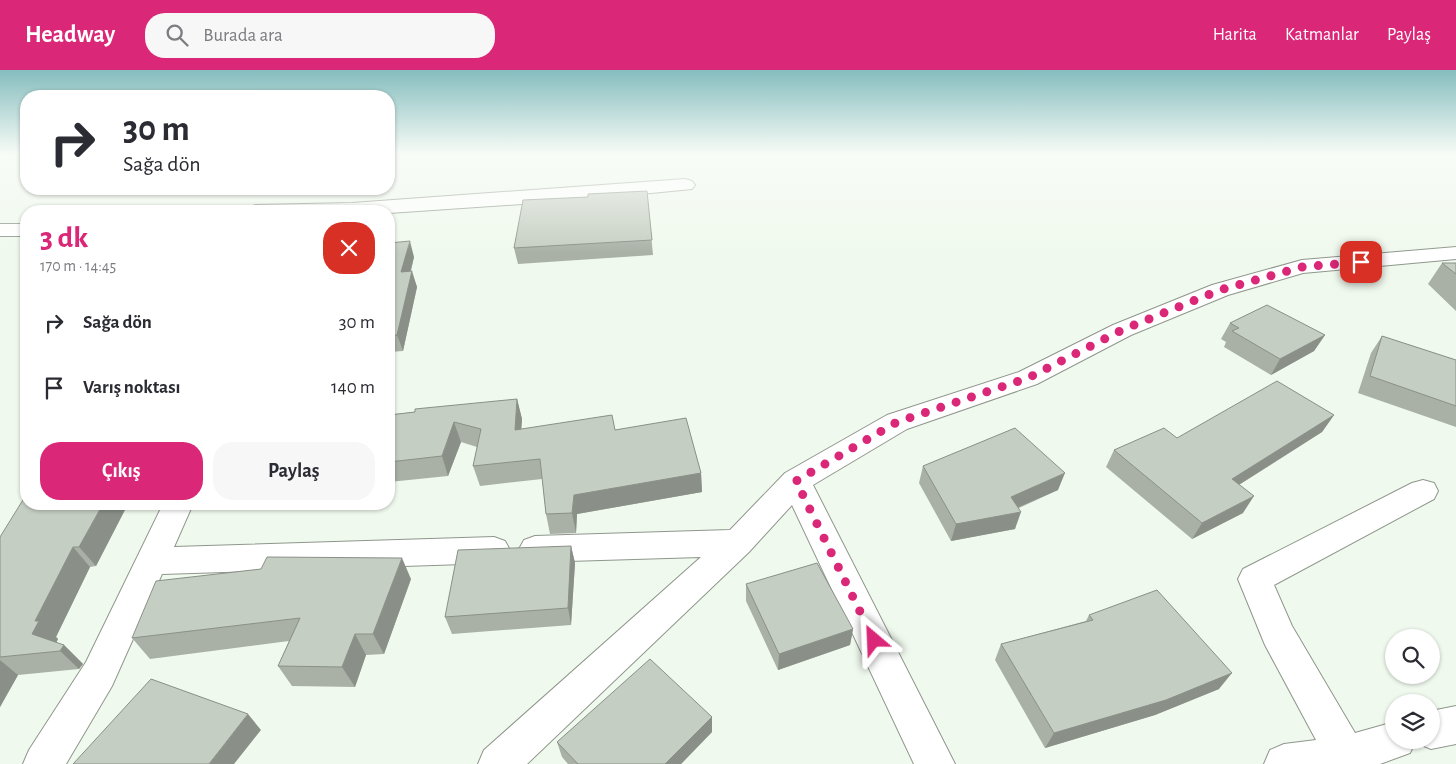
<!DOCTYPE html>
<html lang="tr">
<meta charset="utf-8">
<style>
body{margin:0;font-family:"Alegreya Sans",sans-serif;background:#f7f7f7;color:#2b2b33;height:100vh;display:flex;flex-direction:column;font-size:19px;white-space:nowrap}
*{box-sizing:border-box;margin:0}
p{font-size:16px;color:#7c7c81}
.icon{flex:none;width:28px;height:28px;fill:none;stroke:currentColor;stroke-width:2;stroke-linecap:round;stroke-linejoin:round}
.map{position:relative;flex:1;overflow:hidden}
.drawer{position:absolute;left:20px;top:135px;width:375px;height:305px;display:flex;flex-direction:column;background:#fff;border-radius:20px;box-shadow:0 1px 4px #0004}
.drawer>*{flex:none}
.hud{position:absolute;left:20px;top:20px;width:375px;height:105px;border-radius:20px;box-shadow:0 1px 4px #0004;background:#fff;color:#2b2b33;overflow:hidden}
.fabs{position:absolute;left:1385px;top:559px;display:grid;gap:10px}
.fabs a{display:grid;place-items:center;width:55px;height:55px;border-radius:50%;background:#fff;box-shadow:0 1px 4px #0004;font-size:25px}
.pin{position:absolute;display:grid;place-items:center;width:42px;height:42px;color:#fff;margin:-21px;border-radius:10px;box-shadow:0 2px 8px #0006}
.me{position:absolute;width:55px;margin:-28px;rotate:334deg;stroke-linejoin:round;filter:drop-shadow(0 0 4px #0008)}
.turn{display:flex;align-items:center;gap:18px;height:105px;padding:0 20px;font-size:22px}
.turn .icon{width:65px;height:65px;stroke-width:2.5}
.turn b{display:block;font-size:35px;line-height:42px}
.round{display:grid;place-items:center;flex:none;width:52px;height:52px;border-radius:20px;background:#f7f7f7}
.headline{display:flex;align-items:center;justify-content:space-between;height:85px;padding:0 20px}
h1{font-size:30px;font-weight:700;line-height:38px;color:#db2777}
.cta{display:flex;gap:10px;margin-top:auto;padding:10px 20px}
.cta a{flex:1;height:58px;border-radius:20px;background:#db2777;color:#fff;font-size:20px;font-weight:700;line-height:58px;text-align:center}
.cta a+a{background:#f7f7f7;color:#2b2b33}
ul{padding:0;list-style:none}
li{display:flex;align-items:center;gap:15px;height:65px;padding:0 20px}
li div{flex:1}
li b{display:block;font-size:19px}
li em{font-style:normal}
header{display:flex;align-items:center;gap:30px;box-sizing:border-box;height:70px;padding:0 25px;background:#db2777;color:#fff}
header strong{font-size:24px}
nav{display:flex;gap:28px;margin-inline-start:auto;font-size:18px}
.search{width:350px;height:45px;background:#f7f7f7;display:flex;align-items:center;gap:12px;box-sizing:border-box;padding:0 18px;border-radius:20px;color:#7c7c81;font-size:19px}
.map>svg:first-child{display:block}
</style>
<header>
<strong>Headway</strong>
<div class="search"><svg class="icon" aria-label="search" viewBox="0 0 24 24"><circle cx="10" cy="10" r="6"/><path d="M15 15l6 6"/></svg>Burada ara</div>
<nav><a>Harita</a><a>Katmanlar</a><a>Paylaş</a></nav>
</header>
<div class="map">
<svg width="1456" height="694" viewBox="0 0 1456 694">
<rect width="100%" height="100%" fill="#f0f9ee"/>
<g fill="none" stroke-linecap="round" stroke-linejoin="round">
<defs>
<path id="minor" d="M 685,109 L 692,111 L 695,115 L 692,119 L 580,130 L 389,143 L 246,141 L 249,137 L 256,135 L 352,133 Z
M 0,154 L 26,154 L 26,166 L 0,166 Z
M 1456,177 L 1456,189 L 1303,203 L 1228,225 L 1131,265 L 1037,314 L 907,359 L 813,415 L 955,694 L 914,694 L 792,435 L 749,482 L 527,694 L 478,694 L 484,680 L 701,487 L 535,492 L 524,488 L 519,479 L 524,470 L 535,466 L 730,460 L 785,403 L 887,345 L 1019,302 L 1113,255 L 1212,215 L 1302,190 Z
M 1423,410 L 1434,413 L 1438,421 L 1434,429 L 1274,515 L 1292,556 L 1355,663 L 1394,652 L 1394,670 L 1416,670 L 1410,683 L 1380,694 L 1264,694 L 1270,680 L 1284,674 L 1316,670 L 1265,575 L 1238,509 L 1243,499 L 1412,413 Z
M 163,434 L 193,434 L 174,477 L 494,467 L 505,471 L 510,480 L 505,489 L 494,493 L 162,504 L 112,616 L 66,694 L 23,694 L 29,680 L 86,592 Z
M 1456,636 L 1456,674 L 1431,679 L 1417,673 L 1416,670 L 1431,670 L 1431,641 Z"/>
</defs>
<use href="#minor" stroke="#8f978c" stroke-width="2"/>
<use href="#minor" fill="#fff" fill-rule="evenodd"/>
</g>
<path fill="#a9b1a7" d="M 647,121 L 653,185 L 518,194 L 514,178 L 588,127 Z
M 389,173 L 414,187 L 411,201 L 417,217 L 403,281 L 389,282 Z
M 1442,193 L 1456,193 L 1456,241 L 1428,214 Z
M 1230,253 L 1325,265 L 1314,281 L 1271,305 L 1224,277 L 1226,272 L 1221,269 Z
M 1382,266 L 1456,290 L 1456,357 L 1358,323 L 1371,283 Z
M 517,329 L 522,349 L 521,359 L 615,360 L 701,403 L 702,422 L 577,444 L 576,463 L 550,464 L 546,444 L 542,409 L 480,416 L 473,396 L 477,377 L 461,372 L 448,406 L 389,412 L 389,345 Z
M 1334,345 L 1322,362 L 1239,415 L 1243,443 L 1192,469 L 1106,397 L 1114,380 L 1177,368 Z
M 923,396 L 1058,420 L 1019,438 L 1015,459 L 951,471 L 919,413 Z
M 128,434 L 96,496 L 90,497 L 56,567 L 58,569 L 56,573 L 64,575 L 83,594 L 79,599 L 18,605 L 0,637 L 0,467 Z
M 571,476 L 575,493 L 571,555 L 452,564 L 445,547 Z
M 411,509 L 384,584 L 366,585 L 355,617 L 292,616 L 278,596 L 289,571 L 150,589 L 132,568 Z
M 746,514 L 853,559 L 850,575 L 778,600 L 746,531 Z
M 1089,545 L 1219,619 L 1155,645 L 1045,678 L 995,590 L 1001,574 L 1086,551 Z
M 712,662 L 681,694 L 568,694 L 562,687 L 557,672 Z"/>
<path fill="#8a9088" d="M 410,171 L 414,187 L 406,218 L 401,202 Z
M 412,201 L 417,217 L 403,281 L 397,265 Z
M 1325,265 L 1314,281 L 1271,305 L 1280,289 Z
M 517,329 L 522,349 L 520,380 L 515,360 Z
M 1334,345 L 1322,362 L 1221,426 L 1232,409 Z
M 454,352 L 461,372 L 448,406 L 442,386 Z
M 701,403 L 702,422 L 577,444 L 576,463 L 572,443 L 574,425 Z
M 1065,403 L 1058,420 L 1005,443 L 1011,427 Z
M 1254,426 L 1243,443 L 1192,469 L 1202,453 Z
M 103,434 L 128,434 L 96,496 L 79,477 Z
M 1021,442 L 1015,459 L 951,471 L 956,454 Z
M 571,476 L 575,493 L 571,555 L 568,538 Z
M 73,477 L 90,497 L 56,567 L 58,569 L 52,581 L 32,564 L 35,551 Z
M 402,488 L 411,509 L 384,584 L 373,564 Z
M 853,559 L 850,575 L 778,600 L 779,584 Z
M 355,564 L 366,585 L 355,617 L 342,597 Z
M 64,575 L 83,594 L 79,599 L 60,581 Z
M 0,590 L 18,605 L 0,637 Z
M 1232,603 L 1219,619 L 1155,645 L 1045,678 L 1054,663 Z
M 248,644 L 261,660 L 234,694 L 209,694 Z
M 712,647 L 712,662 L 681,694 L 665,694 Z"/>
<path fill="#c5cec2" stroke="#8a9088" d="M 647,121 L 652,170 L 514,178 L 523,130 L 588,127 L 588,124 Z
M 410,171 L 401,202 L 412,201 L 397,265 L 389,266 L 389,173 Z
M 1442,193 L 1456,193 L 1456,204 Z
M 1267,235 L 1325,265 L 1280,289 L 1232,261 L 1239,258 L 1230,253 Z
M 1382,266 L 1456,290 L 1456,336 L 1370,306 Z
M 1277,311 L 1334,345 L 1232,409 L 1254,426 L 1202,453 L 1114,380 L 1164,358 L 1177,368 Z
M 517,329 L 515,360 L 612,345 L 615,360 L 686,348 L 701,403 L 574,425 L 572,443 L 546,444 L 540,389 L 473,396 L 481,359 L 454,352 L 442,386 L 389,392 L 389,345 L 415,342 L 415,339 Z
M 1015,358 L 1065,403 L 1011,427 L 1021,442 L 956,454 L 923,396 Z
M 26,425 L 26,434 L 103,434 L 79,477 L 73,477 L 35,551 L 39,551 L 32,564 L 64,575 L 60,581 L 0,587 L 0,467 Z
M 571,476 L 568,538 L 445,547 L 458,480 Z
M 267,487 L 402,488 L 373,564 L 355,564 L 342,597 L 278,596 L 300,548 L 132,568 L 156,511 L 261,499 Z
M 817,493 L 853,559 L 779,584 L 746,514 Z
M 1157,520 L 1232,603 L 1166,630 L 1054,663 L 1001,574 L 1093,550 L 1089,545 Z
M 650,589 L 712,647 L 665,694 L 578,694 L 557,672 Z
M 151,609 L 248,644 L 209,694 L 73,694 Z"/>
<linearGradient id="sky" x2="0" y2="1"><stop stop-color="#85bdbe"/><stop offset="0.46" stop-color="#f8fcf7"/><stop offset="1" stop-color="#f8fcf7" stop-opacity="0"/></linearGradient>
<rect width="1456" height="183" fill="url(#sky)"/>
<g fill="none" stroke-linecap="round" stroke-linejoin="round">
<path stroke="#db2777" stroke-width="9" stroke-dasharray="0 16.2" d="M 874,570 L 796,411 L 897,352 L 1028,308 L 1122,260 L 1220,220 L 1302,197 L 1361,192"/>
</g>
</svg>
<div class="fabs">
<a><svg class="icon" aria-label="search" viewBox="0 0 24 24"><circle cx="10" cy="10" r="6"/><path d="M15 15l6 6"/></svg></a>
<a><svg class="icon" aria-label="layers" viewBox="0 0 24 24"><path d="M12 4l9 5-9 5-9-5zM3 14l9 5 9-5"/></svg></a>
</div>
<div class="pin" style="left:1361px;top:192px;background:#d93025"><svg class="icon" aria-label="arrive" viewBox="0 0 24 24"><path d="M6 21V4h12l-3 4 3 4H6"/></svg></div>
<svg class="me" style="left:874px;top:570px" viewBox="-20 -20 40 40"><path d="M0-17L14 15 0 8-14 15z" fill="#db2777" stroke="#fff" stroke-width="4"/></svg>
<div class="hud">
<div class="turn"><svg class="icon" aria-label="right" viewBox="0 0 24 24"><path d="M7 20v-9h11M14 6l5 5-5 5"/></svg><div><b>30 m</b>Sağa dön</div></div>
</div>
<section class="drawer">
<div class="headline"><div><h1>3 dk</h1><p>170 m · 14:45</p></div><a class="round" style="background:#d93025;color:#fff"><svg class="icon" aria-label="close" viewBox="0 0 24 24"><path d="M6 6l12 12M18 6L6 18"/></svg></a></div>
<ul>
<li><svg class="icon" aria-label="right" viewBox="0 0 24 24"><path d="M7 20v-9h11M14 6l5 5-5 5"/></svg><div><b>Sağa dön</b></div><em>30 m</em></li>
<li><svg class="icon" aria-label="arrive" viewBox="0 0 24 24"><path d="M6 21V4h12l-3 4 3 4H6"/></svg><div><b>Varış noktası</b></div><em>140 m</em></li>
</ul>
<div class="cta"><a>Çıkış</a><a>Paylaş</a></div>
</section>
</div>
